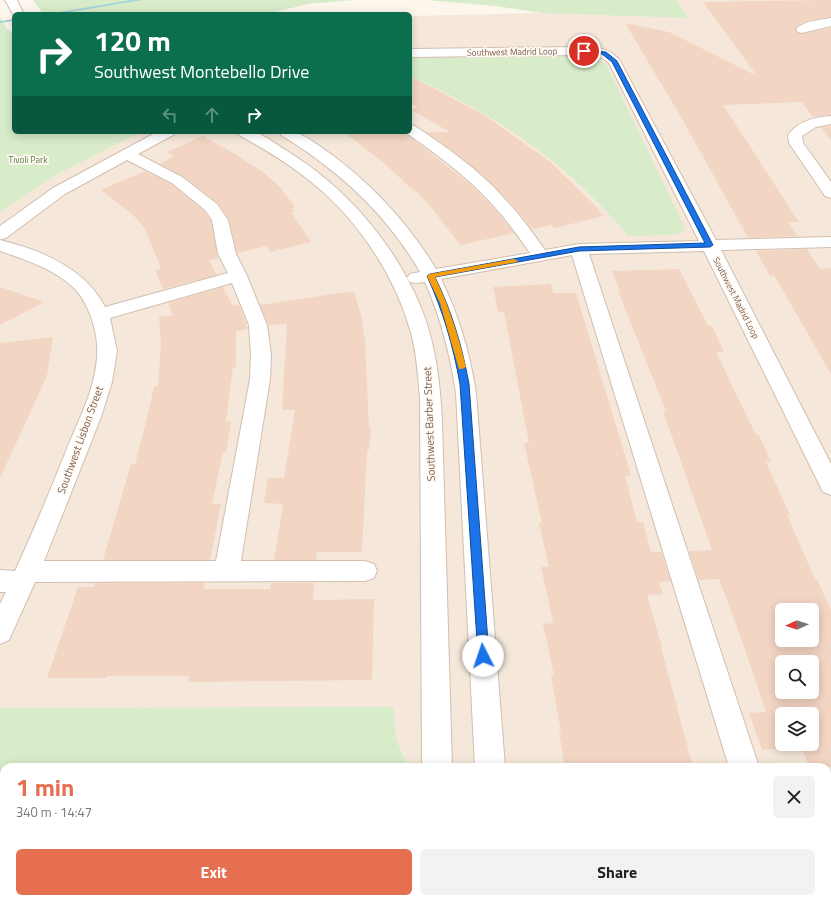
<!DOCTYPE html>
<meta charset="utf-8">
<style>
body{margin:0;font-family:"Titillium Web",sans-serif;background:#f2f2f2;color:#222;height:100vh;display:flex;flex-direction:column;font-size:15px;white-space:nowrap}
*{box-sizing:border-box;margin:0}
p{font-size:13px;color:#767676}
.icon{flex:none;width:22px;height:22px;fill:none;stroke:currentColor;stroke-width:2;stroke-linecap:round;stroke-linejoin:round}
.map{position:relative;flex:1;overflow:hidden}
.details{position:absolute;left:0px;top:763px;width:831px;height:140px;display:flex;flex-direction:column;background:#fff;border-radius:12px 12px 0 0;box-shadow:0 2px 10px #0003}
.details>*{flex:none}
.top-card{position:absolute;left:12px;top:12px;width:400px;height:122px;border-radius:6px;box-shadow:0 2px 10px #0003;background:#0b6e4f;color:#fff;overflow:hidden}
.needle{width:26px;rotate:267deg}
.controls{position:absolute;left:775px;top:603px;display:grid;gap:8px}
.controls a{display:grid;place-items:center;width:44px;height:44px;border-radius:6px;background:#fff;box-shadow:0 2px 10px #0003;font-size:20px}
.pin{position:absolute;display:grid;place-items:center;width:34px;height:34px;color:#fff;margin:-17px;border:2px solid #fff;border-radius:50%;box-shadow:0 1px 4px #0007}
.me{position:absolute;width:44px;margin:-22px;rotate:356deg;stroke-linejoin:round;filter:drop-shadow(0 0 3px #0008)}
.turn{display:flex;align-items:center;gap:14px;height:84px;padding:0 16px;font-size:18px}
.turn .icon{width:52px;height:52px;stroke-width:2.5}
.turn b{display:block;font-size:28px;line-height:34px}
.lanes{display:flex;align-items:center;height:38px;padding:0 16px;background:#0003;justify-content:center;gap:20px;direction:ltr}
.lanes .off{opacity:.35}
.round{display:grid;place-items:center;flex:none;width:42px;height:42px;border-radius:6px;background:#f2f2f2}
.summary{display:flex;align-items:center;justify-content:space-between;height:68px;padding:0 16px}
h1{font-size:24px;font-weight:700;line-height:30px;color:#e76f51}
.cta{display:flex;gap:8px;margin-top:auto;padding:8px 16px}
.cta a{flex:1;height:46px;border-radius:6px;background:#e76f51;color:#fff;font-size:16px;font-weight:700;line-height:46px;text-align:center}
.cta a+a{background:#f2f2f2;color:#222}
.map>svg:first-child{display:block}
</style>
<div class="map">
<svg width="831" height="903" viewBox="0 0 831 903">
<rect width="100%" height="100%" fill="#fdf6ec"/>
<path fill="#f5e8da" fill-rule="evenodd" d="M 676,0 L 831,0 L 831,903 L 0,903 L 0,160 L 39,132 L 410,132 L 410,16 L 541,13 L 688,17 ZM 782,610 L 812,610 L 812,640 L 782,640 ZM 782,662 L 812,662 L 812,692 L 782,692 ZM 782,714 L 812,714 L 812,744 L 782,744 ZM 4,767 L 827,767 L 827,899 L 4,899 Z"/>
<path fill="#d8ecc9" d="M 33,0 L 353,0 L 308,4 L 266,14 L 43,14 Z
M 426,0 L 676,0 L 688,18 L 541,13 L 496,6 Z
M 0,17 L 7,29 L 14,34 L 14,132 L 140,132 L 56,175 L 0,212 Z
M 581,56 C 592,56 599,58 607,66 L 685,228 L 681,233 L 671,235 L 628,236 C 570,164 494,113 410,76 L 410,58 Z
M 393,707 L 396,739 L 408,767 L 4,767 L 4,899 L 127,899 L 115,903 L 0,903 L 0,708 Z"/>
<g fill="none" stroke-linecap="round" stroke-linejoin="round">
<path fill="#a5d3da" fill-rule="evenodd" d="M 131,0 L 142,0 L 59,14 L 48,14 Z
M 14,19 L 14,21 L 0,23 L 0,21 Z"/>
</g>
<path fill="#f3d5c3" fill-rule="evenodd" d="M 831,0 L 831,17 L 807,21 L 798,25 L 795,29 L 797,33 L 802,34 L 831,28 L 831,115 L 813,117 L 802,102 L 723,105 L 799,222 L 788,222 L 798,236 L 748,238 L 681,117 L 625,23 L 669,32 L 757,76 L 703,2 Z
M 410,76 L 484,115 L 548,160 L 599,209 L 597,209 L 604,216 L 555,228 L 551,225 L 532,229 L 510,202 L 484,176 L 462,158 L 426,132 L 450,132 L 411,110 L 417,107 L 410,103 Z
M 831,126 L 831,140 L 821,127 Z
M 344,132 L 404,132 L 471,185 L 496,211 L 514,233 L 460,245 L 431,207 L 416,191 L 414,191 L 385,164 Z
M 203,136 L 237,155 L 264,173 L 280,187 L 295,207 L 292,208 L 294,212 L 291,212 L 311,242 L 270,252 L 267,246 L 237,253 L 229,220 L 218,203 L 183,176 L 160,164 L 174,156 L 167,152 Z
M 145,171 L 171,184 L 204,211 L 211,221 L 218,258 L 209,260 L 217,275 L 163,289 L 155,270 L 160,269 L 160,266 L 144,227 L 132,214 L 101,190 Z
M 807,249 L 820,269 L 831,268 L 831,374 L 774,275 L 770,276 L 756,251 Z
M 679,269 L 708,326 L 712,326 L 724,352 L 716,352 L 756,435 L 759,435 L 771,462 L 766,462 L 790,515 L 787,515 L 815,579 L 817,579 L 831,610 L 831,767 L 809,767 L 802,747 L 762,750 L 749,713 L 766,712 L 740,635 L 719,579 L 699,580 L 689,551 L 712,550 L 663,411 L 666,411 L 618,291 L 620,291 L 612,271 ZM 782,610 L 812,610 L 812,640 L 782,640 ZM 782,662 L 812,662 L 812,692 L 782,692 ZM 782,714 L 812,714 L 812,744 L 782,744 Z
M 551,284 L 553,293 L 576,293 L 631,475 L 625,476 L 637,522 L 643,522 L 651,552 L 661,552 L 671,581 L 659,582 L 663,594 L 647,595 L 662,647 L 661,647 L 693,767 L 565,767 L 559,733 L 561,732 L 551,676 L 554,676 L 543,624 L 553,623 L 541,567 L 549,567 L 539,523 L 542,523 L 524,443 L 529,443 L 504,312 L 498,312 L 493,287 Z
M 0,287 L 44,302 L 0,325 Z
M 223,287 L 233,306 L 239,305 L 248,329 L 236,331 L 236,367 L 233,368 L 226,421 L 231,421 L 226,452 L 223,452 L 212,504 L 221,504 L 210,560 L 103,560 L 131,464 L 135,464 L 145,426 L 154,387 L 158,386 L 161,345 L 159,317 L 173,315 L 168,303 Z
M 354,291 L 361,315 L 365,340 L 369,428 L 371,428 L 369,450 L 367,450 L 362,552 L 317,552 L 316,560 L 274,560 L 283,504 L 264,503 L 268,478 L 284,478 L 295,410 L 282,410 L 287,323 L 269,326 L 260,305 Z
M 53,337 L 47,376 L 0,478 L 0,343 Z
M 95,583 L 205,583 L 204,589 L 270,589 L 271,583 L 314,583 L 313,600 L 374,599 L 372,680 L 188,682 L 189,676 L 107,676 L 106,678 L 47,678 L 78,587 L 94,587 Z"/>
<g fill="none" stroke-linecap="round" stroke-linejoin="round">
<defs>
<path id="minor" d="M 5,0 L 17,0 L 24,14 L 14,14 L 14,16 Z
M 831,18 L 831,26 L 802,33 L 798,32 L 796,29 C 803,21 821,20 831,18 Z
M 584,47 C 597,47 612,49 620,61 L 716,240 L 831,237 L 831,247 L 721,250 L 831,464 L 831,495 L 823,492 L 820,486 L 704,251 L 589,254 L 759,767 L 729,767 L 572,255 L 441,279 C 459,316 470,353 476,393 L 505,767 L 475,767 L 456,393 C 450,354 441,318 425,282 L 416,283 L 410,282 L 407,278 L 410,274 L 420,272 C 386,213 338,170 281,135 L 279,132 C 284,132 292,131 297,133 C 308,137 319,146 328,152 C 372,184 408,223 436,269 L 530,253 C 518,236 506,219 492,204 C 467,176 436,154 405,132 L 410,132 L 410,125 L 415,126 C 446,147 478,169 503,197 C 519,213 532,232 545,250 L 579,244 L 699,241 L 609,63 C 601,56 594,55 584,55 L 410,57 L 410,49 Z
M 831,116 L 831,124 L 816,127 L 802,136 L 803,143 L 831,182 L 831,198 L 825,196 L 823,193 L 789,143 L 788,135 C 798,121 815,117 831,116 Z
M 157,132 L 175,132 L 173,135 L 138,154 L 182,177 L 217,204 L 228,220 L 236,254 L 247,276 L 267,325 L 271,355 L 270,379 L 241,561 L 365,561 L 374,564 L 377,571 L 374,578 L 365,581 L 35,582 L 9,640 L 0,644 L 0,604 L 6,592 L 0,592 L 0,570 L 15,571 C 33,532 50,491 66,451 C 78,421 95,390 97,357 C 99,334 90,306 75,289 C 55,269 26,260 0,251 L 0,240 C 41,250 85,268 105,307 L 228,273 L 218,254 L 212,220 L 205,210 L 172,183 L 127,160 L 65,194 L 6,238 L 0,239 L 0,226 L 53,188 ZM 232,283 L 249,325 L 251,355 L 250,379 L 216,561 L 44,561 L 101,417 L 112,382 L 117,351 L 110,318 Z
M 237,132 C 242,132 250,131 255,132 C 266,136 277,145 287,151 C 346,187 396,245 422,310 C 436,346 440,383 442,421 L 452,767 L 422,767 L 420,399 C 418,377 417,355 411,333 C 395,275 357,218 310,181 C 288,163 264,149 239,135 Z
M 827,841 L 831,841 L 831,873 L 827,873 Z
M 210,899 L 255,899 L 254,903 L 209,903 Z
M 421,899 L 453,899 L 453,903 L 421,903 Z
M 482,899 L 514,899 L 514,903 L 482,903 Z
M 735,899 L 767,899 L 768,903 L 736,903 Z"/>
</defs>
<use href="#minor" stroke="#d1beb0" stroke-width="2"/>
<use href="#minor" fill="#fff" fill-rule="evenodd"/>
</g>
<path fill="#1a73e8" stroke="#114b97" d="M 584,50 L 606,52 L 617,61 L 713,245 L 710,247 L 579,251 L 435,277 C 452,312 462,346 469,384 L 489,656 L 487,659 L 483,661 L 479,659 L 478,656 L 460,384 C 453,345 443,311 427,276 L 430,274 L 579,247 L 705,243 L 612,62 L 602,54 L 582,52 L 582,51 Z"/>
<path fill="#f59e0b" d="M 514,259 L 518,261 L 517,262 L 435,277 C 449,306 458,335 466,367 L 462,369 L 459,369 L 440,303 L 427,276 L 430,274 Z"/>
<g text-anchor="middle" stroke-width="3.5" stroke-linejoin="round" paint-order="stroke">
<g font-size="9" fill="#7a5c4d" stroke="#fffaf3">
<text transform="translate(512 52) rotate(-1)" y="3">Southwest Madrid Loop</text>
<text transform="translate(736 298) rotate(63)" y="3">Southwest Madrid Loop</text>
</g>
<g font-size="9" fill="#537a41" stroke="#fffaf3">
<text x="28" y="163">Tivoli Park</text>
</g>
<g font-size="11" fill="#7a5c4d" stroke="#fffaf3">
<text transform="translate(429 424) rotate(-92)" y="4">Southwest Barber Street</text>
<text transform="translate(80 440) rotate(-70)" y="4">Southwest Lisbon Street</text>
</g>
</g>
</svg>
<div class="controls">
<a><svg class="needle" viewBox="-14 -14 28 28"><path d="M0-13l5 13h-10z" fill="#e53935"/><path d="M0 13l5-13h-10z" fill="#767676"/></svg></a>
<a><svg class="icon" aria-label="search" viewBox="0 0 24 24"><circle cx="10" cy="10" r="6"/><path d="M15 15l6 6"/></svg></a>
<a><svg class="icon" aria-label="layers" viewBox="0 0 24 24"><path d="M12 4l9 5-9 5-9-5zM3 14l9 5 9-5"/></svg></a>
</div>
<div class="pin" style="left:584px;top:51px;background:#d93025"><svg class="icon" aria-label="arrive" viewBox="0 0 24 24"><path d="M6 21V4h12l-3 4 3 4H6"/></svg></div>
<svg class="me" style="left:483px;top:656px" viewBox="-20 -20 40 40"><circle r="19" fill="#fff"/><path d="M0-13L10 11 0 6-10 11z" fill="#1a73e8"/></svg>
<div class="top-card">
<div class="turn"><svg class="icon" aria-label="right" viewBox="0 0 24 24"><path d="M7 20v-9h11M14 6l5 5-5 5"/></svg><div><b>120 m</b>Southwest Montebello Drive</div></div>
<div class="lanes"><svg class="icon off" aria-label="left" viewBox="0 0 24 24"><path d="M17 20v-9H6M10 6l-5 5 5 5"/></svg><svg class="icon off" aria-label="ahead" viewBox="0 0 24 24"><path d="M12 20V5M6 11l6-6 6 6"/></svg><svg class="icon" aria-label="right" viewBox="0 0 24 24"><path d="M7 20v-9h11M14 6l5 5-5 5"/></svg></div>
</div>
<section class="details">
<div class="summary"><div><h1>1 min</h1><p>340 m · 14:47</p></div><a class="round"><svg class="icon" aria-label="close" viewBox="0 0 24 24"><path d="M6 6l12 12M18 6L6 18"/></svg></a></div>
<div class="cta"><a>Exit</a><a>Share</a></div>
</section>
</div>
